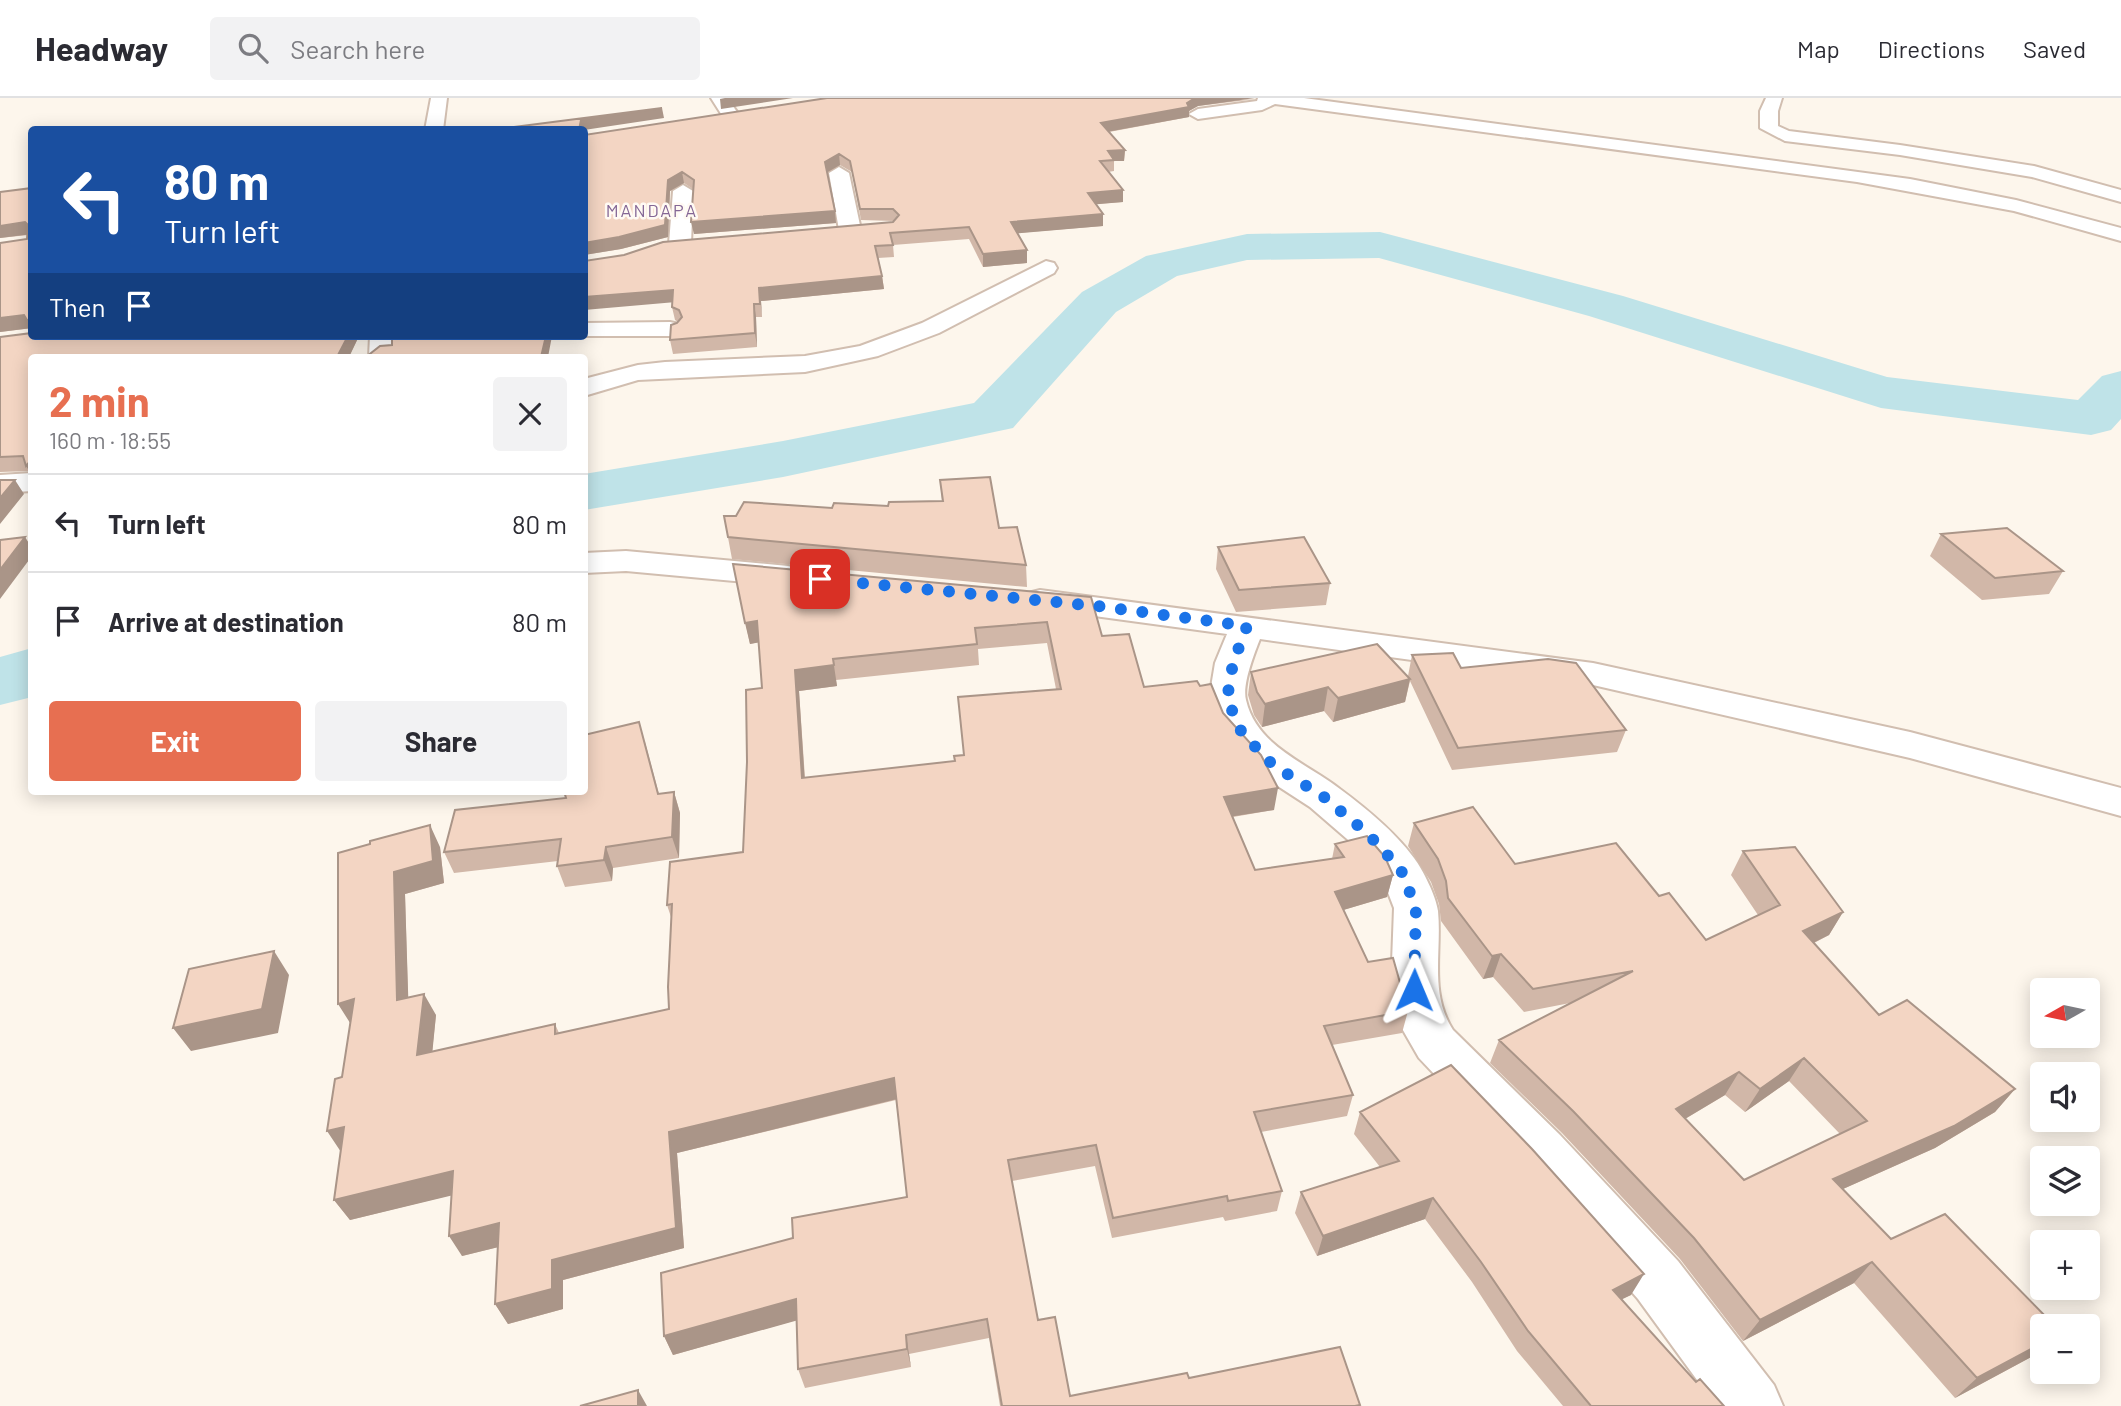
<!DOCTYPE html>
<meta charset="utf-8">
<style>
body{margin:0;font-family:Barlow,sans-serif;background:#f2f2f3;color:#2b2b33;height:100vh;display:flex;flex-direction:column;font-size:26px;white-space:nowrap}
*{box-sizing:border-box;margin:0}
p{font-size:23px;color:#7c7c81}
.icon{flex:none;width:38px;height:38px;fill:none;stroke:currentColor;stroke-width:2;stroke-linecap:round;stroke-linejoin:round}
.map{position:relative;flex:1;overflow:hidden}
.details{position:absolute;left:28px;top:256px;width:560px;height:441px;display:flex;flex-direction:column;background:#fff;border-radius:7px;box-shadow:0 4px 18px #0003}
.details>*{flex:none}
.banner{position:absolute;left:28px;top:28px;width:560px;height:214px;border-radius:7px;box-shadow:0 4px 18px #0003;background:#1a4fa0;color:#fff;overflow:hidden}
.needle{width:46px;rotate:261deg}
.fabs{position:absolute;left:2030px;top:880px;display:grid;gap:14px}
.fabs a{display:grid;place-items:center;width:70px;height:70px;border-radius:7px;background:#fff;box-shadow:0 4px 18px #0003;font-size:35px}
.pin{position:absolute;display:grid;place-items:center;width:60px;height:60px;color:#fff;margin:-30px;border-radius:14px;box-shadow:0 4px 10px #0006}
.me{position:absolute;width:77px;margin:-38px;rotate:1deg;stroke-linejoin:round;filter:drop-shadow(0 0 5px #0008)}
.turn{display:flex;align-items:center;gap:24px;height:147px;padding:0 21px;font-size:32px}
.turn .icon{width:91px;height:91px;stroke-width:2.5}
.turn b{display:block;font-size:49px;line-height:60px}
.then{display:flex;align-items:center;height:66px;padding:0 21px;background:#0003;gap:14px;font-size:26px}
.round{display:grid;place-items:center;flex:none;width:74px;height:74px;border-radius:7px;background:#f2f2f3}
.summary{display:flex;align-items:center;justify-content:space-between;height:119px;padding:0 21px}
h1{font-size:42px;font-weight:700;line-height:52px;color:#e76f51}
.button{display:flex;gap:14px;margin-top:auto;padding:14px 21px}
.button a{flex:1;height:80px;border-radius:7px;background:#e76f51;color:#fff;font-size:28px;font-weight:700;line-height:80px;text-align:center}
.button a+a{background:#f2f2f3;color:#2b2b33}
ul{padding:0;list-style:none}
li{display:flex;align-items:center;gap:21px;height:98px;padding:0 21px;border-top:2px solid #e1e1e2}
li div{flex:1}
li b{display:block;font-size:26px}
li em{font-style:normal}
header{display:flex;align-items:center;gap:42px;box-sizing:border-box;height:98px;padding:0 35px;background:#fff;border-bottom:2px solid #e1e1e2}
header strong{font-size:33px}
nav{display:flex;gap:38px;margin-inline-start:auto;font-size:24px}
.search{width:490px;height:63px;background:#f2f2f3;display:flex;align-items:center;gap:18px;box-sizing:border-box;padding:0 24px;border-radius:7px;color:#7c7c81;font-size:26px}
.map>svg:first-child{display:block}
</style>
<header>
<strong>Headway</strong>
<div class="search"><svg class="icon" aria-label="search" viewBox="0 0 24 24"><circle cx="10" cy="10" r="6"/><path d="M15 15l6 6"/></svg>Search here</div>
<nav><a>Map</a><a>Directions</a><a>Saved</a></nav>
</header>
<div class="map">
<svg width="2121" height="1308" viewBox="0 0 2121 1308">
<rect width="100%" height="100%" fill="#fdf6ec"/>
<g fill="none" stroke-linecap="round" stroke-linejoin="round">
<path fill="#bfe3e8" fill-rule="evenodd" d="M 1380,134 L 1623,198 L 1887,279 L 2078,302 L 2102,278 L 2121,273 L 2121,321 L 2111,332 L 2091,337 L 1881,310 L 1589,218 L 1379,160 L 1247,162 L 1177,178 L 1116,214 L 1013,330 L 783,379 L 584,412 L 584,376 L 783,343 L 974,305 L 1082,194 L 1146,158 L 1247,136 Z
M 32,550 L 32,599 L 0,607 L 0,559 Z"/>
<defs>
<path id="minor" d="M 431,0 L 447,0 L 443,32 L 425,32 Z
M 711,0 L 727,0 L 740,18 L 737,22 L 725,22 Z
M 1258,0 L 1304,0 L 1910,81 L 2016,102 L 2121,130 L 2121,143 L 2014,113 L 1857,84 L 1275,6 L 1262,12 L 1198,21 L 1189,16 L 1198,11 L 1257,3 Z
M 1766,0 L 1782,0 L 1778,13 L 1778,28 L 1789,33 L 1900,47 L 2034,68 L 2121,92 L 2121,104 L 2032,79 L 1900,57 L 1785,43 L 1760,30 L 1760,13 Z
M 839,69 L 849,75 L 861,132 L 857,136 L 843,136 L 839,132 L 829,75 Z
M 683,87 L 693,93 L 691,146 L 688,151 L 672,151 L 669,146 L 673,93 Z
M 1046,163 L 1054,165 L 1057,170 L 1054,175 L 939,235 L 878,258 L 805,274 L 638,282 L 584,298 L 584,281 L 638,267 L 665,264 L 805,258 L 860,248 L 922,225 Z
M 670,224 L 679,226 L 682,231 L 679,236 L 670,238 L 579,238 L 584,238 L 584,225 Z
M 370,238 L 394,238 L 395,259 L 369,259 Z
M 32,375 L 32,393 L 0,395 L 0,377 Z
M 626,453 L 788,468 L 800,471 L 804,478 L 800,485 L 788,488 L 626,473 L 584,475 L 584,455 Z
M 1040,492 L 1593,565 L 1910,634 L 2121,690 L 2121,718 L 1910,660 L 1593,587 L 1260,541 C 1254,556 1242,587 1246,602 C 1257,649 1307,665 1340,691 C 1367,711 1394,733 1414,760 C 1423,772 1436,798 1438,813 C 1442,854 1429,895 1453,932 L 1560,1037 L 1678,1163 L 1774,1287 L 1783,1308 L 1716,1308 L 1638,1201 L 1524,1071 L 1419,960 L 1400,927 L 1391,892 L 1394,810 L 1382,779 L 1354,747 L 1310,709 L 1259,676 L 1223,635 L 1209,601 L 1215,565 L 1227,536 L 1028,509 L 1023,502 L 1028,495 Z"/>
</defs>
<use href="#minor" stroke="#d1beb0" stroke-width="4"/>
<use href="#minor" fill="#fff" fill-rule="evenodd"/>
</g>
<path fill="#d1b7a8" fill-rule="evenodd" d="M 1255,1 L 1198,8 L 1189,13 L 1189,19 L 1109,34 L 1125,52 L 1124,63 L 1114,63 L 1114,73 L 1108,74 L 1123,92 L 1123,104 L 1096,106 L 1103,128 L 1017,135 L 1027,165 L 983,169 L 969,141 L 893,147 L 894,159 L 878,160 L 882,178 L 884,191 L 761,203 L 762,219 L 756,219 L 757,249 L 673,256 L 670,242 L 678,224 L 675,222 L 672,209 L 672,205 L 893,124 L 894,123 L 861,122 L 852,74 L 840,67 L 827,75 L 836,125 L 694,136 L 693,91 L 684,85 L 670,93 L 668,139 L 621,151 L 584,157 L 584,37 Z
M 32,90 L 32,230 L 0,234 L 0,145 L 27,141 L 28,137 L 0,140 L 0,94 Z
M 32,238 L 359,238 L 349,259 L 32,259 L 32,377 L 29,373 L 0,374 L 0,239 Z
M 940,382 L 999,430 L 1026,467 L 1027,489 L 732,461 L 724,418 L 736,418 L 832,410 L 888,408 L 942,403 Z
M 1941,436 L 2063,473 L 2049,496 L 1982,502 L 1930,458 Z
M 1218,449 L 1330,485 L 1326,507 L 1236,514 L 1216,471 Z
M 733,466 L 1091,499 L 1102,538 L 1144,589 L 1200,588 L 1223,615 L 1274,712 L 1233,719 L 1255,772 L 1332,761 L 1335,746 L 1393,777 L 1387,799 L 1343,812 L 1368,864 L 1408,913 L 1402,935 L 1332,947 L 1353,997 L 1347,1018 L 1261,1034 L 1282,1093 L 1277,1113 L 1225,1123 L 1223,1119 L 1112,1140 L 1095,1068 L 1012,1083 L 1038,1222 L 1070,1298 L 1189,1280 L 1360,1307 L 1360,1308 L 1000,1308 L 989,1240 L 909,1256 L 911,1269 L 805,1290 L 798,1271 L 796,1222 L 673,1257 L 664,1238 L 793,1140 L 907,1099 L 896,1002 L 677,1055 L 684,1150 L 563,1182 L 563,1211 L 508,1226 L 495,1206 L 498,1149 L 462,1158 L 451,1097 L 350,1122 L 334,1102 L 341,1054 L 342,979 L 350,925 L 338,755 L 440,749 L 444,785 L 405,796 L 408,899 L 436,917 L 432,954 L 555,926 L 559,935 L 669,911 L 671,819 L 667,807 L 743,754 L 762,590 L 759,544 L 750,546 ZM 1047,545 L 1056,591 L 958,599 L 964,657 L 955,663 L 805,680 L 799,593 L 837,588 L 836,582 L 979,567 L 978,551 Z
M 1412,557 L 1461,570 L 1626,632 L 1617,654 L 1452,672 L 1410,583 L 1405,604 L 1333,624 L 1324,613 L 1262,629 L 1254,617 L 1248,597 L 1251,574 L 1408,578 Z
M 645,644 L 659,696 L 674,694 L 680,715 L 679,760 L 613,770 L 612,783 L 565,789 L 557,768 L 558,763 L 454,775 L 444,754 L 566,700 Z
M 1414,725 L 1515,766 L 1659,798 L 1706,842 L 1758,817 L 1731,777 L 1743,753 L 1843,814 L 1829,837 L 1814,845 L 1879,917 L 2015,991 L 1995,1014 L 1935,1050 L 1843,1091 L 1891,1141 L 2042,1228 L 2042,1251 L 2037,1256 L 1955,1300 L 1854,1185 L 1743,1243 L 1680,1161 L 1562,1035 L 1490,965 L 1499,942 L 1570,905 L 1524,914 L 1493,879 L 1483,881 L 1441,823 L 1439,806 L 1431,784 L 1408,748 ZM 1789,983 L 1840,1036 L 1744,1082 L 1685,1021 L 1725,997 L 1745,1014 Z
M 1360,1014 L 1631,1197 L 1621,1201 L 1696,1284 L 1724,1308 L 1563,1308 L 1517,1253 L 1472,1184 L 1425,1121 L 1317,1158 L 1295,1115 L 1301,1094 L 1380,1069 L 1354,1036 Z"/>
<path fill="#aa9588" d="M 725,0 L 793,0 L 721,11 L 720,1 Z
M 1195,0 L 1255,0 L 1198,8 L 1189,13 L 1189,19 L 1101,35 L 1101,25 L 1187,5 Z
M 662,10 L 664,20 L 584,32 L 579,32 L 581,22 Z
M 1125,52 L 1124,63 L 1114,63 L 1108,53 Z
M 839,56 L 840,67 L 826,75 L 825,64 Z
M 682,74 L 684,85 L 670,93 L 668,139 L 621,151 L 584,157 L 584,145 L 668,82 Z
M 1123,92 L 1123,104 L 1088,107 L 1088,95 Z
M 835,113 L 836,125 L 694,136 L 691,124 Z
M 1103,116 L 1103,128 L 1011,136 L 1011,124 Z
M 25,124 L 32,136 L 0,140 L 0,128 Z
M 1027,152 L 1027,165 L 983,169 L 983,156 Z
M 882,178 L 884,191 L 761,203 L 762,219 L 759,190 Z
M 673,192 L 676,204 L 584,212 L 584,199 Z
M 754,206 L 756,219 L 757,249 L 755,235 Z
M 24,217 L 32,230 L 0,234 L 0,220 Z
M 348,238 L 359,238 L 349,259 L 337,259 Z
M 546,238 L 552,238 L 548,259 L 541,259 Z
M 32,361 L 32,377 L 26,368 Z
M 15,382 L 24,396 L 0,426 L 0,400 Z
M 25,439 L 32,450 L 32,458 L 0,501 L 0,472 Z
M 757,523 L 761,544 L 750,546 L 745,525 Z
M 833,561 L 837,588 L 799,593 L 806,702 L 802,680 L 795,572 Z
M 1410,581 L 1405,604 L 1333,624 L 1338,600 Z
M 1328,589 L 1324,613 L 1262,629 L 1265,606 Z
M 1278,690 L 1274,712 L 1222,720 L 1224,699 Z
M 674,694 L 680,715 L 679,760 L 672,739 Z
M 430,727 L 440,749 L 444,785 L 405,796 L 409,923 L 397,902 L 394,774 Z
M 606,749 L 613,770 L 612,783 L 604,762 Z
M 1393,777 L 1387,799 L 1330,816 L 1335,794 Z
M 1843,814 L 1829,837 L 1789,857 L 1803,833 Z
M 274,853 L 289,877 L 278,935 L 191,953 L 173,930 Z
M 1501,856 L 1493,879 L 1483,881 L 1492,858 Z
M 424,896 L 436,917 L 430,978 L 417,957 Z
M 354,901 L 352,928 L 338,906 Z
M 1804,960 L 1789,983 L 1745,1014 L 1760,991 Z
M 1739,974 L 1725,997 L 1663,1034 L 1676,1011 Z
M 894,980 L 897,1001 L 677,1055 L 684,1150 L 563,1182 L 563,1211 L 508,1226 L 495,1206 L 669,1034 Z
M 2015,991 L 1995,1014 L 1935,1050 L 1816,1103 L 1833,1081 Z
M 344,1029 L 341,1054 L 327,1033 Z
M 453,1073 L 466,1094 L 350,1122 L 334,1102 Z
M 1433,1100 L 1425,1121 L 1317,1158 L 1323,1138 Z
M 499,1125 L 511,1146 L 462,1158 L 449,1138 Z
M 1872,1164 L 1854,1185 L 1743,1243 L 1760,1222 Z
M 1644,1176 L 1631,1197 L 1600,1212 L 1613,1192 Z
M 796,1201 L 802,1221 L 673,1257 L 664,1238 Z
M 906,1237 L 909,1256 L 911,1269 L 907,1251 Z
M 2042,1245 L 2042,1251 L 2037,1256 L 1955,1300 L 1977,1280 Z
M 638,1292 L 647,1308 L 638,1308 Z"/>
<path fill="#f3d5c3" stroke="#aa9588" stroke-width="2" fill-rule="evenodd" d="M 827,0 L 1195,0 L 1187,5 L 1189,9 L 1101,25 L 1125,52 L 1108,53 L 1114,62 L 1100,63 L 1123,92 L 1088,95 L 1103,116 L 1011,124 L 1027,152 L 983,156 L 969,129 L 890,135 L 893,147 L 875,148 L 882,178 L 759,190 L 760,206 L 754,206 L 755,235 L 670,242 L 671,227 L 677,225 L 682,219 L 679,212 L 672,209 L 673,192 L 584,199 L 584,163 L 624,157 L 663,144 L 893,124 L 899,117 L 893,111 L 860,111 L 850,63 L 839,56 L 825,64 L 835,113 L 691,124 L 694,82 L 682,74 L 668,82 L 665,127 L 619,139 L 584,145 L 584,37 Z
M 662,10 L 581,22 L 579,32 L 490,32 Z
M 32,90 L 32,222 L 27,222 L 24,217 L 0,220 L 0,145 L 27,141 L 28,127 L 25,124 L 0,128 L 0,94 Z
M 32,235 L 32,238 L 348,238 L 337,259 L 32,259 L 32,361 L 26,368 L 23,358 L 0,359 L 0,239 Z
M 394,238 L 546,238 L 541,259 L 366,259 L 380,248 L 392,247 L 392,239 Z
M 990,379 L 999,430 L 1017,429 L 1026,467 L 728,439 L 724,418 L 736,418 L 744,404 L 832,410 L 834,405 L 888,408 L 889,404 L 943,403 L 940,382 Z
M 0,382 L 15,382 L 0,400 Z
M 2007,430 L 2063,473 L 1995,480 L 1941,436 Z
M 25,439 L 0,472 L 0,442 Z
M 1304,439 L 1330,485 L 1239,492 L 1218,449 Z
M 733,466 L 1091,499 L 1102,538 L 1129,536 L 1144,589 L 1197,583 L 1200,588 L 1211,586 L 1223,615 L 1261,657 L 1278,690 L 1224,699 L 1255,772 L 1344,759 L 1335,746 L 1367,738 L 1385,759 L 1393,777 L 1335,794 L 1368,864 L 1393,860 L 1408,913 L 1324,928 L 1353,997 L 1254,1014 L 1282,1093 L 1228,1103 L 1227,1098 L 1113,1120 L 1096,1047 L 1008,1062 L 1038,1222 L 1055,1219 L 1070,1298 L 1187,1275 L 1189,1280 L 1340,1249 L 1360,1307 L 1355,1308 L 1002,1308 L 987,1221 L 906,1237 L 907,1251 L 798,1271 L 796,1201 L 664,1238 L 661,1175 L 793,1140 L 792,1120 L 907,1099 L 894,980 L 669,1034 L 676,1130 L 552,1162 L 552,1191 L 495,1206 L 499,1125 L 449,1138 L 453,1073 L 334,1102 L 344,1029 L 327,1033 L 335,981 L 342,979 L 354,901 L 338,906 L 338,755 L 370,746 L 370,743 L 430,727 L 433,763 L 394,774 L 397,902 L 424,896 L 417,957 L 555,926 L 555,936 L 669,911 L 668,889 L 672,806 L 667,807 L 670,764 L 743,754 L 747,664 L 746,592 L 762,590 L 757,523 L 745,525 ZM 1047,524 L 1061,591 L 958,599 L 964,657 L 954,658 L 955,663 L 802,680 L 795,572 L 834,567 L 833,561 L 977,546 L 975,530 Z
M 1377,546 L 1410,581 L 1338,600 L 1328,589 L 1265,606 L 1257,594 L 1251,574 Z
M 1453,555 L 1461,570 L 1548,561 L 1576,565 L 1626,632 L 1458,650 L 1412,557 Z
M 639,624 L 658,696 L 674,694 L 672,739 L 606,749 L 604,762 L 557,768 L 561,741 L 444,754 L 455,712 L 566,700 L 564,693 L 584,693 L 584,637 Z
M 1473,709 L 1515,766 L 1616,745 L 1659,798 L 1669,795 L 1706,842 L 1780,807 L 1743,753 L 1795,749 L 1843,814 L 1803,833 L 1879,917 L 1907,902 L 2015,991 L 1954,1028 L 1833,1081 L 1891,1141 L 1945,1116 L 2055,1228 L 2042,1228 L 2042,1245 L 1977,1280 L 1872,1164 L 1760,1222 L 1694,1140 L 1573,1013 L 1499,942 L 1633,873 L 1533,891 L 1501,856 L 1492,858 L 1448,800 L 1446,783 L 1438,761 L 1414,725 ZM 1804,960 L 1867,1023 L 1744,1082 L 1676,1011 L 1739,974 L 1760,991 Z
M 274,853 L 262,911 L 173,930 L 189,871 Z
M 1451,967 L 1532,1051 L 1644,1176 L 1613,1192 L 1696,1284 L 1700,1281 L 1724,1308 L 1591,1308 L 1528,1233 L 1481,1164 L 1433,1100 L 1323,1138 L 1301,1094 L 1399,1063 L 1360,1014 Z
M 638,1292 L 638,1308 L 580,1308 Z"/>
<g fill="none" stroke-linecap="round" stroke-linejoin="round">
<path stroke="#1a73e8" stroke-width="12" stroke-dasharray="0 21.6" d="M 820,481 L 1097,508 L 1247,528 L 1233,565 L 1227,601 L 1242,635 L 1273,667 L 1324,699 L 1369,737 L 1401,772 L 1416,810 L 1414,892"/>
</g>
<g text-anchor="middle" stroke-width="5" stroke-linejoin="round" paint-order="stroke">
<g font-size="18" letter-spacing="2" fill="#846695" stroke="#fffaf3">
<text x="652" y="119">MANDAPA</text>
</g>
</g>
</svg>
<div class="fabs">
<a><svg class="needle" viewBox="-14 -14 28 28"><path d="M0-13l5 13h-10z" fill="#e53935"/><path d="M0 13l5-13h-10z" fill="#7c7c81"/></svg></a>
<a><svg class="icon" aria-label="sound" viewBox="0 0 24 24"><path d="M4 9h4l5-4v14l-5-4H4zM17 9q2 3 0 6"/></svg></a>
<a><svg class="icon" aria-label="layers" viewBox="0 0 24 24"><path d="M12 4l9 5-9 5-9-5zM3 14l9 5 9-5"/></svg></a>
<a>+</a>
<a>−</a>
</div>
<div class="pin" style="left:820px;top:481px;background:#d93025"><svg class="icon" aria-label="arrive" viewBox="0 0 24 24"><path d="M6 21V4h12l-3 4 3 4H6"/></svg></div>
<svg class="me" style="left:1414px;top:892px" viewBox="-20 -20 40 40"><path d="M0-17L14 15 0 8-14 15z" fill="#1a73e8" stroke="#fff" stroke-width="4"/></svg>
<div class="banner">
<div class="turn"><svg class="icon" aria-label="left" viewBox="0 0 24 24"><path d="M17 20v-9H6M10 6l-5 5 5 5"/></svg><div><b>80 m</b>Turn left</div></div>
<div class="then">Then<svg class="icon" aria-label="arrive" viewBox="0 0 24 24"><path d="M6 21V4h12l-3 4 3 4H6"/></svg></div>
</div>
<section class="details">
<div class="summary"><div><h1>2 min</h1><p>160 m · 18:55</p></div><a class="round"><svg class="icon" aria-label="close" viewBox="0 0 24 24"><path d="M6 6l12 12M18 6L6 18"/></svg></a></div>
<ul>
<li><svg class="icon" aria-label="left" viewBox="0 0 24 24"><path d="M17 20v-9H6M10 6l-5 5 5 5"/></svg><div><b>Turn left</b></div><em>80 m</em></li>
<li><svg class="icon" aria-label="arrive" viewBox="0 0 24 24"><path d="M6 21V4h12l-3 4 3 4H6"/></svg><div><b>Arrive at destination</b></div><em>80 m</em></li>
</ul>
<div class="button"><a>Exit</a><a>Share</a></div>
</section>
</div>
